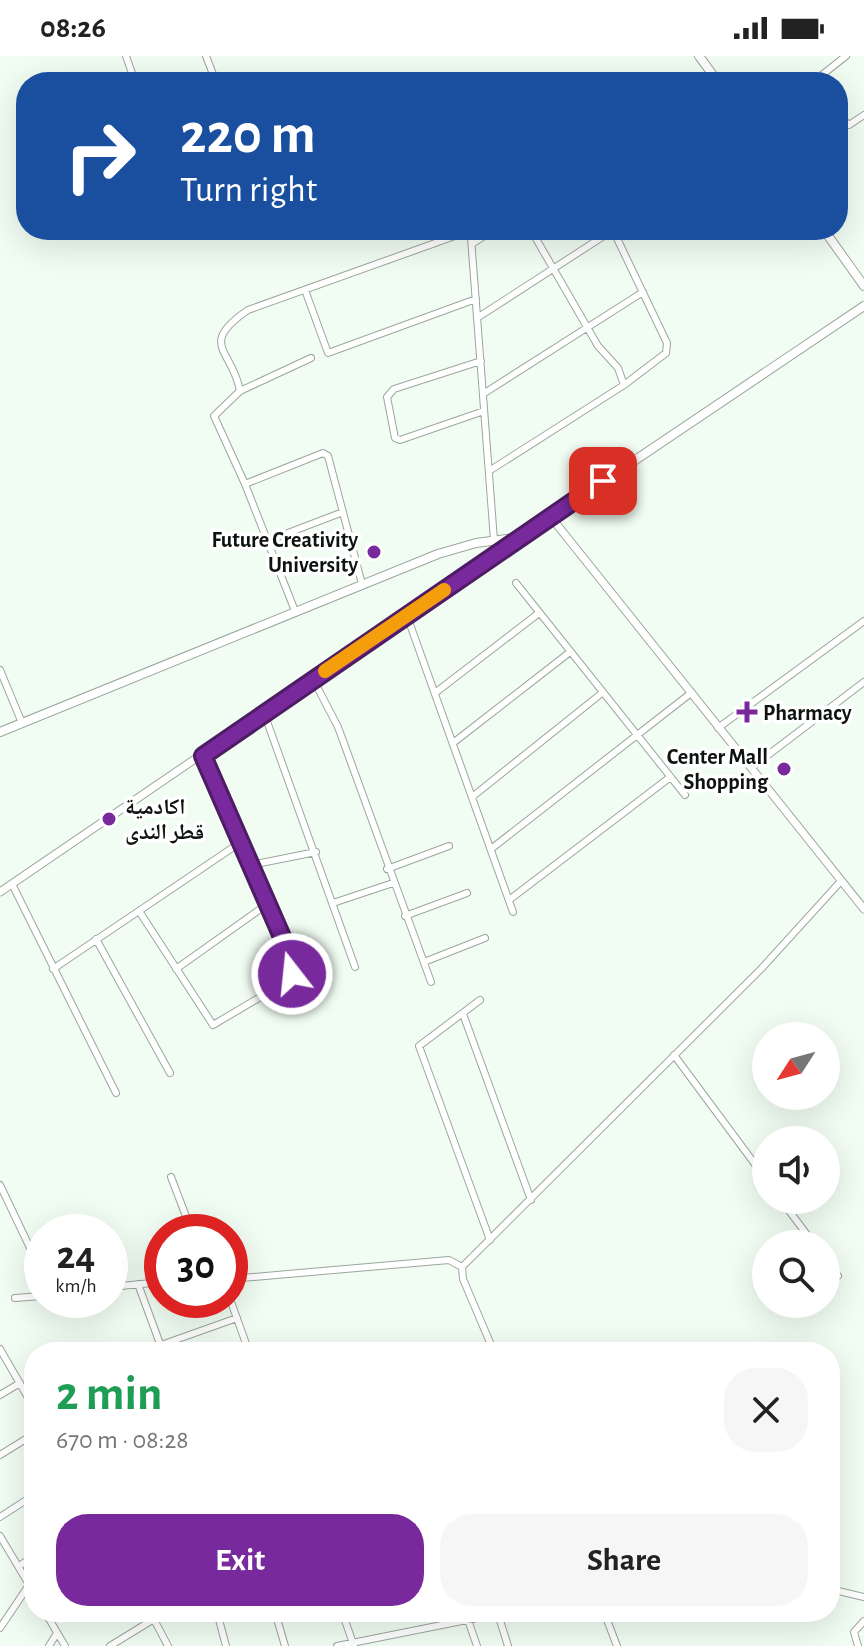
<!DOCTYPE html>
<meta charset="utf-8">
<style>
body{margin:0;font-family:"Alegreya Sans","Noto Naskh Arabic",sans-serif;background:#f6f6f6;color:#222;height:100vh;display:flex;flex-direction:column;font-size:30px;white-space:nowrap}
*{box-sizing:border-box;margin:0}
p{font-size:26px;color:#767676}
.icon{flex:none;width:44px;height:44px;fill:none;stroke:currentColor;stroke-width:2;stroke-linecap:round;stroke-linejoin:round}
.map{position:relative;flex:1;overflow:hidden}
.drawer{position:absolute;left:24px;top:1286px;width:816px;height:280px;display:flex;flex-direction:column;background:#fff;border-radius:32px;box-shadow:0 8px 32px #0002}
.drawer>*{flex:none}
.top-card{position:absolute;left:16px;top:16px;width:832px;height:168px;border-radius:32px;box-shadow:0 8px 32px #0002;background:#1a4fa0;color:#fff;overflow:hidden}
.needle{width:52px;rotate:234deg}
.buttons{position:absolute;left:752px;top:966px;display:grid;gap:16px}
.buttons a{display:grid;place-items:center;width:88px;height:88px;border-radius:50%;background:#fff;box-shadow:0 8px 32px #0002;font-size:40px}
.speed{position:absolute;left:24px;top:1158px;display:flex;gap:16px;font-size:40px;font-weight:700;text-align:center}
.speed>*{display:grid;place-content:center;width:104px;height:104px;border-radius:50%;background:#fff;box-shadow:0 8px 32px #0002;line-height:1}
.speed small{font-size:20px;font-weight:400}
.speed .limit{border:12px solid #d22;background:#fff;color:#111}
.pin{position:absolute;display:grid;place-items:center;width:68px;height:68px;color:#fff;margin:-34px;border-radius:16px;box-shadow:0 4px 12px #0006}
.me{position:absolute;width:88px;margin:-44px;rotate:344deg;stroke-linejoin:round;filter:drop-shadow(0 0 6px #0008)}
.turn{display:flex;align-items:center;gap:28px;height:168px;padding:0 32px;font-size:36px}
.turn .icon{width:104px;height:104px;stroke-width:2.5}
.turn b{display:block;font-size:56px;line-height:68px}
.round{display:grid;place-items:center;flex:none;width:84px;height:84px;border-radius:32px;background:#f6f6f6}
.head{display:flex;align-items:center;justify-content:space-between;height:136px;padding:0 32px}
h1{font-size:48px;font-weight:700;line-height:60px;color:#1e9e55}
.primary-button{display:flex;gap:16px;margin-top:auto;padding:16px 32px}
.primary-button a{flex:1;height:92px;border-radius:32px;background:#782a9c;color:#fff;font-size:32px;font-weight:700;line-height:92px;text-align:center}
.primary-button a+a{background:#f6f6f6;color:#222}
.status{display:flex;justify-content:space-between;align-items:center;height:56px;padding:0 40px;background:#fff;direction:ltr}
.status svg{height:22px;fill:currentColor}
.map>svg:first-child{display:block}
</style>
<div class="status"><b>08:26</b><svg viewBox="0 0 49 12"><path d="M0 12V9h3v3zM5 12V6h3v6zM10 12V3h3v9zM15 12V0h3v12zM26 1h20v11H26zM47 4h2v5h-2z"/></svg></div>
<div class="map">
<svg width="864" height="1590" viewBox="0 0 864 1590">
<rect width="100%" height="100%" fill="#f1fdf2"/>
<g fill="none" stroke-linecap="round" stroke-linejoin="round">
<defs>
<path id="minor" d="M 126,0 L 135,26
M 206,0 L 216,26
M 813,26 L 846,0
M 838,59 L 849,69 L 864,59
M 531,174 L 598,290 L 618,312 L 624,329
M 472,188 L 493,174
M 305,234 L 328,297 L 476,243
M 477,262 L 613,174
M 481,305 L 394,333 L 387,341 L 395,382 L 400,384 L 484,355
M 240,335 L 311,302
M 483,338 L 643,236
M 489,415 L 624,329 L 666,297 L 667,287 L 613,174
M 245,428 L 214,360 L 240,335 C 233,294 197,289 248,254 L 466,176 L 471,182 L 494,484
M 267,485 L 343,456
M 516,527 L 685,739
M 295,555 L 245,428 L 323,397 L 328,400 L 362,528
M 407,560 L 513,856
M 0,614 L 22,667
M 313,623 L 338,671 L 431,926
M 435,637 L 539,557
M 264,657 L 355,911
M 718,672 L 864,565
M 453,687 L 570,596
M 751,712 L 864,626
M 472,741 L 602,637
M 491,793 L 691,637
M 251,809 L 316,796
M 387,813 L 449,790
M 12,828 L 116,1037
M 509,844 L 669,722
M 333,847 L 393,827
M 139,855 L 213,969 L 284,927 L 292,918 L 293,906 L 203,700
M 405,860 L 467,837
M 96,883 L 170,1017
M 424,906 L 485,882
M 53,913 L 241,786
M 176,913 L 266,849
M 480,944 L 419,990 L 490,1184
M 463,958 L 531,1144
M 674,999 L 766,1123
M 171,1121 L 192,1176
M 0,1129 L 42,1217
M 781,1144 L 814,1188
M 826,1204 L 838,1220
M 230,1223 L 449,1204 L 462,1211
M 138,1228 L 163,1296
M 110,1231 L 162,1226
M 15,1242 L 42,1240
M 230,1243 L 249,1296
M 161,1289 L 237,1262
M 0,1293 L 34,1352
M 494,1296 L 463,1223 L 462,1211 L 761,913 L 841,825
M 0,1339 L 20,1327
M 0,1399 L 34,1378
M 0,1461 L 34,1439
M 0,1480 L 34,1537
M 19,1510 L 34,1500
M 830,1533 L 864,1541
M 45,1556 L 65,1590
M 150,1556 L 168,1590
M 217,1556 L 226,1590
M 275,1556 L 285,1590
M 342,1556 L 354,1590
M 604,1556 L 617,1590
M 498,1558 L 508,1590
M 468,1564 L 477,1590
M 0,1572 L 29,1529
M 49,1590 L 57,1577
M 110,1590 L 154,1563
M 337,1590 L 507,1556
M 858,1590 L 854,1576 L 864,1565"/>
<path id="tertiary" d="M 550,460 L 864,853
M 0,836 L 519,482"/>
<path id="secondary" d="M 699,0 L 718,26
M 824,174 L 864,230
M 0,676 L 438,498 L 476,487 L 521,481 L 864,250"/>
</defs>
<use href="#minor" stroke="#9ba79d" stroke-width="8"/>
<use href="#tertiary" stroke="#9ba79d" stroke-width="9"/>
<use href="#secondary" stroke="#9ba79d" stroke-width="10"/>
<use href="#minor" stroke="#fff" stroke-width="6"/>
<use href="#tertiary" stroke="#fff" stroke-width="7"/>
<use href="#secondary" stroke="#fff" stroke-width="8"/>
</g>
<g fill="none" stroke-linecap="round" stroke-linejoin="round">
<defs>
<path id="route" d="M 292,918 L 293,906 L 203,700 L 603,425"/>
</defs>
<use href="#route" stroke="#4e1b65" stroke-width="20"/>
<use href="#route" stroke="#782a9c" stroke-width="14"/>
<path stroke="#f59e0b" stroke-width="14" d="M 325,615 L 444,534"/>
</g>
<g fill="#782a9c" stroke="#fff" stroke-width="3">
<circle cx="374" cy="496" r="8"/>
<path d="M743 644h8v8h8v8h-8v8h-8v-8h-8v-8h8z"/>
<circle cx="784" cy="713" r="8"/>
<circle cx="109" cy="763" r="8"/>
</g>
<g text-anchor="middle" stroke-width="7" stroke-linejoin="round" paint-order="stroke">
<g font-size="22" font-weight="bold" fill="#0e130f" stroke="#fff" text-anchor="end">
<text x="358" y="491">Future Creativity<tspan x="358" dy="25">University</tspan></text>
<text x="763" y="664" text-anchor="start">Pharmacy</text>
<text x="768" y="708">Center Mall<tspan x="768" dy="25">Shopping</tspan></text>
<text x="125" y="758" text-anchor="start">اكادمية<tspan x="125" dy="25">قطر الندى</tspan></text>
</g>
</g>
</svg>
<div class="buttons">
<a><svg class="needle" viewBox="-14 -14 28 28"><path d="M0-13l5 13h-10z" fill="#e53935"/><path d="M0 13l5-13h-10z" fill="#767676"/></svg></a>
<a><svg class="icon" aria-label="sound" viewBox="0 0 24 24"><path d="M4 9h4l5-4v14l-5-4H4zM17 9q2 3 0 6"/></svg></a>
<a><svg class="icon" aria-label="search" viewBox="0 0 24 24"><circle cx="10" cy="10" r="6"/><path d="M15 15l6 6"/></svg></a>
</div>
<div class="speed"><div>24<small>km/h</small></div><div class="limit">30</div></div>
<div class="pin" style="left:603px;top:425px;background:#d93025"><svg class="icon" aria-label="arrive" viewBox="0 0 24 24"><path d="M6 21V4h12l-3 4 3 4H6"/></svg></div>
<svg class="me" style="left:292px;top:918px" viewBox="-20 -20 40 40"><circle r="17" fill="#782a9c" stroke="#fff" stroke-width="3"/><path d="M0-11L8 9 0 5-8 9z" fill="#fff"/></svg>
<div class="top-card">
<div class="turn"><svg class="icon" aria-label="right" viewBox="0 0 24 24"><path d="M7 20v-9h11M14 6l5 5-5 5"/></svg><div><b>220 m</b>Turn right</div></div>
</div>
<section class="drawer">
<div class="head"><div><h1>2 min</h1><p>670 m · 08:28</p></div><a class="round"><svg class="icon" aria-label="close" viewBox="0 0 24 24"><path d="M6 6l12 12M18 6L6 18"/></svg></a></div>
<div class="primary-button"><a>Exit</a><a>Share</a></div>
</section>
</div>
